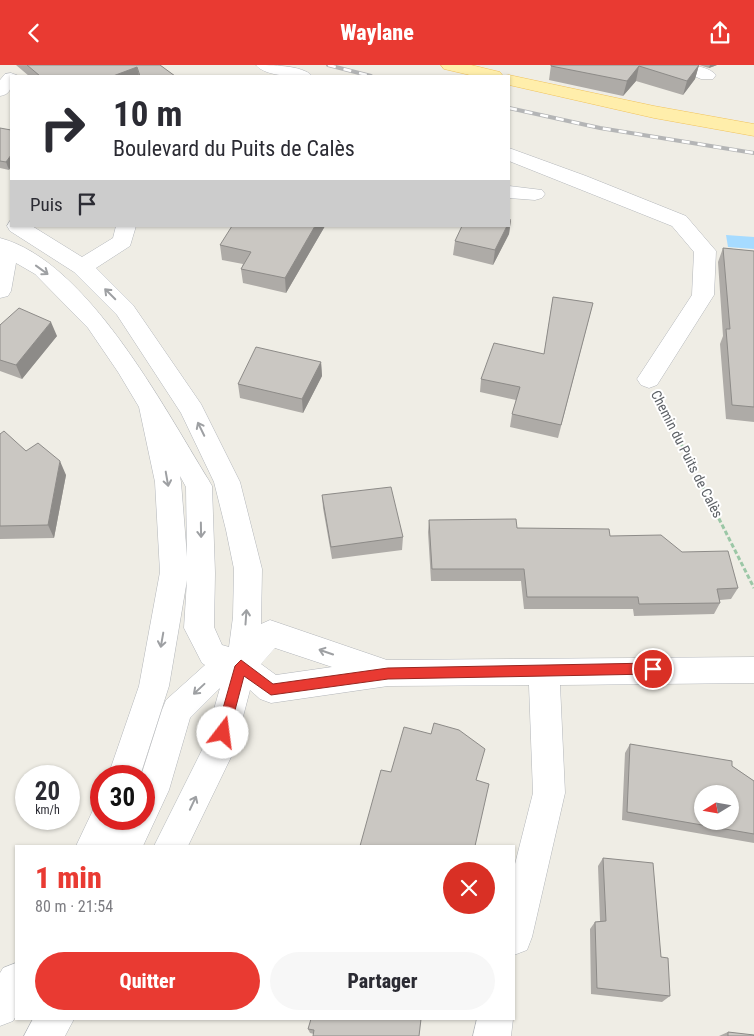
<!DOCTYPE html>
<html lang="fr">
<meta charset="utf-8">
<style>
body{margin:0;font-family:"Roboto Condensed",sans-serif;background:#f7f7f7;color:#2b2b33;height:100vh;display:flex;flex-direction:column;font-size:19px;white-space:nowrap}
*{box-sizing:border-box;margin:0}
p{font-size:16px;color:#7c7c81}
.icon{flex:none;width:28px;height:28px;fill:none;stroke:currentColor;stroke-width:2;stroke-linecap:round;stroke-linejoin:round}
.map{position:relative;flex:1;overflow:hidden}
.drawer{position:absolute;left:15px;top:780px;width:500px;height:175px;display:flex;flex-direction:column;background:#fff;border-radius:0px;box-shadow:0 1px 4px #0004}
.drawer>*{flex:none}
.guide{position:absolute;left:10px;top:10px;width:500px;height:152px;border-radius:0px;box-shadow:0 1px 4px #0004;background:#fff;color:#2b2b33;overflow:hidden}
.needle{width:32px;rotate:259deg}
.fabs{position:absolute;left:694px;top:720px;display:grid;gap:10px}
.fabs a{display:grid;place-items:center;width:45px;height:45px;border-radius:50%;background:#fff;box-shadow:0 1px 4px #0004;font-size:25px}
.speed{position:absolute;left:15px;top:700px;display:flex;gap:10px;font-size:25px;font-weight:700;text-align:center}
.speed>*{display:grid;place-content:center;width:65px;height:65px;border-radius:50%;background:#fff;box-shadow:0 1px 4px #0004;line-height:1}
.speed small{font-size:12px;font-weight:400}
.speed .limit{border:8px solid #d22;background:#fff;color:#111}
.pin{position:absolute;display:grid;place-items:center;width:42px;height:42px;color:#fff;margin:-21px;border:2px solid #fff;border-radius:50%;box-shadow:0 1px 5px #0007}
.me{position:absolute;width:55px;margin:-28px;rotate:15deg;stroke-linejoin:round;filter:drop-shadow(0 0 4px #0008)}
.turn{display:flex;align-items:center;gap:18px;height:105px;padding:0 20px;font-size:22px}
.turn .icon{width:65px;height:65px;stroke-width:2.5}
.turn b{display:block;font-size:35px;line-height:42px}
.then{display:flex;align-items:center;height:48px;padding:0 20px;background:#0003;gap:10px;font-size:19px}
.round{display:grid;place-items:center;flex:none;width:52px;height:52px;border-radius:26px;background:#f7f7f7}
.headline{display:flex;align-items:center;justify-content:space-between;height:85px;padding:0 20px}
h1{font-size:30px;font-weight:800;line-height:38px;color:#e93a32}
.button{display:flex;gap:10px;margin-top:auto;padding:10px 20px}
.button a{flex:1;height:58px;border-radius:30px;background:#e93a32;color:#fff;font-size:20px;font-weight:800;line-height:58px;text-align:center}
.button a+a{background:#f7f7f7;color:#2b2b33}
header{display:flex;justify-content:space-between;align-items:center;height:65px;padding:0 20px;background:#e93a32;color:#fff;font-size:22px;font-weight:800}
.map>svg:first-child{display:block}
</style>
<header><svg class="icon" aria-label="back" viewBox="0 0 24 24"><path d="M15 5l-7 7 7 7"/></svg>Waylane<svg class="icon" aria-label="share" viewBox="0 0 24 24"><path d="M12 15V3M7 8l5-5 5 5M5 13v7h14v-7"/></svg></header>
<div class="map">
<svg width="754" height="971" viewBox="0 0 754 971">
<rect width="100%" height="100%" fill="#efede5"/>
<path fill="#a6dbff" d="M 726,170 L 754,172 L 754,184 L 728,182 Z"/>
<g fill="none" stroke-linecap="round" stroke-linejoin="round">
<defs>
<path id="minor" d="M 256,0 C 270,0 303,0 312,11 C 298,12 265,12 256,0 Z
M 675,0 C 689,0 707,0 716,10 L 713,14 L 701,14 L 678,4 Z
M 11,8 L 19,11 L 11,11 C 11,22 12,29 0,31 L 0,15 L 5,9 Z
M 509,83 L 586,111 L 686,151 L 716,186 L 714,230 L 657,320 L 649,323 L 641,320 L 637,314 L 692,230 L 694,187 L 672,161 L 509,96 Z
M 509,121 L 542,125 L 545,129 L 542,133 L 535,135 L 509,133 Z
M 10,156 L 11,161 L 32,161 L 82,192 L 113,173 L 116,161 L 136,161 L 130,181 L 96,203 L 133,240 L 201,339 L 240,417 L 262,504 L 261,559 L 270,555 L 387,595 L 754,592 L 754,618 L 560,620 L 565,728 L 532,872 L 527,885 L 514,890 L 514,803 L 533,728 L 529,620 L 388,621 L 271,638 L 260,634 L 250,625 L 234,686 L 188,781 L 154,781 L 203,683 L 220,623 L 190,653 L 169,725 L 143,781 L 76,781 L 94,743 L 101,740 L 101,754 L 144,754 L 144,711 L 141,711 L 162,645 L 166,635 L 205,600 L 202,598 L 184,563 L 187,515 L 169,621 L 140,711 L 108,711 L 139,621 L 160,507 L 155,417 L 139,342 L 118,307 L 88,263 L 35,209 L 16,198 L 11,226 L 8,231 L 0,233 L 0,173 C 87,196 163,341 208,414 L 212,421 L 215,508 L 214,562 L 222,580 L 229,582 L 233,552 L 234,504 L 226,465 L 214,417 L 181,348 L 117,250 L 74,207 L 10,166 L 7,161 ZM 180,411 L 186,422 L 187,492 L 181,417 ZM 275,583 L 332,602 L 276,610 L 261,599 Z
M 16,898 L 16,951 L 13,956 L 0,961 L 0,908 L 3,903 Z
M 33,954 L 74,954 L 65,971 L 24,971 Z
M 477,954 L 513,954 L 511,971 L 473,971 Z"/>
<path id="major" d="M 441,0 L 471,0 L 500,7 L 503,11 L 509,10 L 654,41 L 754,59 L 754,71 L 654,53 L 509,20 L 509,11 L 474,11 L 444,4 Z"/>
</defs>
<use href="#minor" stroke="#b3b6ba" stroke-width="1"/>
<use href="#major" stroke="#f1c35c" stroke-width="1"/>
<path stroke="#9bc7a6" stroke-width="3" stroke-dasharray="4.5 2.5" stroke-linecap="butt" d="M 662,341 L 754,523"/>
<use href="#minor" fill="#fff" fill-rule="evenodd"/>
<use href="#major" fill="#ffeeab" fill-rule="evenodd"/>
<defs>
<path id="rail" d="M 328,0 L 371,11
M 509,43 L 600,63 L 754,88"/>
</defs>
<use href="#rail" stroke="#b4b5b6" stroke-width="4"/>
<use href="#rail" stroke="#fff" stroke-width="2.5" stroke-dasharray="8" stroke-linecap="butt"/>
</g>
<path fill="#aeaba7" d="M 16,0 L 160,0 L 175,11 L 29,11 Z
M 551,0 L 717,0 L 709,3 L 699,0 L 695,14 L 683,30 L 636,16 L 623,31 L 549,15 Z
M 0,63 L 9,105 L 0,103 Z
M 511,154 L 509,169 L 493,200 L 453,190 L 455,176 Z
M 325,161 L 286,228 L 243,218 L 241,204 L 243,199 L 222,195 L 220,180 Z
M 723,183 L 754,186 L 754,357 L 726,354 L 720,279 L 723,271 L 718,197 Z
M 553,232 L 593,238 L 558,373 L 510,362 L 512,349 L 516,335 L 480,327 L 481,314 L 544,289 Z
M 0,260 L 57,271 L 22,314 L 0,306 Z
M 321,297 L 322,311 L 303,348 L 240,333 L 238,319 Z
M 0,369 L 26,386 L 66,410 L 54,473 L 0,474 Z
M 322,430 L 403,472 L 402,485 L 332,494 L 323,443 Z
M 429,455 L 517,463 L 610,471 L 682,487 L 738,523 L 731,534 L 720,535 L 720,538 L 714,549 L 634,551 L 633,544 L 524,544 L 521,516 L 431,516 L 428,467 Z
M 630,679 L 732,701 L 754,716 L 754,778 L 622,755 L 625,688 Z
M 603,793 L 661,892 L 670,931 L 662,937 L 591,929 L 590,864 L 595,857 L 600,856 L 598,801 Z
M 308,964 L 419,971 L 314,969 L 310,968 Z
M 728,967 L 754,971 L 719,971 Z"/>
<path fill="#8d8b88" d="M 699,0 L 695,14 L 683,30 L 687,16 Z
M 710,0 L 717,0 L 709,3 Z
M 639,1 L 636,16 L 623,31 L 627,16 Z
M 137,2 L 139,11 L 113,11 Z
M 11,90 L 11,102 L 9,105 L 6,97 Z
M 511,154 L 509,169 L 493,200 L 495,185 L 507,161 L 509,161 L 509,159 Z
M 315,161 L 325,161 L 286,228 L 285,213 Z
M 51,257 L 57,271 L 22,314 L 16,300 Z
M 321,297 L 322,311 L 303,348 L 302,334 Z
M 60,396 L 66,410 L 54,473 L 48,460 Z"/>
<path fill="#cac7c2" stroke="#8d8b88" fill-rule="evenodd" d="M 27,0 L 160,0 L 175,11 L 140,11 L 137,2 L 113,11 L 40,11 Z
M 551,0 L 699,0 L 687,16 L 639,1 L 627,16 L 551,1 Z
M 0,63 L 11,65 L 11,90 L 6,97 L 0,96 Z
M 232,161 L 315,161 L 285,213 L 241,204 L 251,187 L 220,180 Z
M 462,161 L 507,161 L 495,185 L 455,176 Z
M 723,183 L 754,186 L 754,342 L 732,340 L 726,264 L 730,264 Z
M 553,232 L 593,238 L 561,360 L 512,349 L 520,322 L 481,314 L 494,278 L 544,289 Z
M 19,243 L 51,257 L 16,300 L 0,295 L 0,260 Z
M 256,282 L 321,297 L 302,334 L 238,319 Z
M 4,366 L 26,386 L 38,378 L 60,396 L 48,460 L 0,461 L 0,369 Z
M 391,422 L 403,472 L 331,482 L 322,430 Z
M 516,454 L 517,463 L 609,464 L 610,471 L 661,470 L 682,487 L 728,486 L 738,523 L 717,524 L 720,538 L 639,539 L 638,532 L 527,532 L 524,504 L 432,504 L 429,455 Z
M 434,658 L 459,665 L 485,684 L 476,715 L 489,719 L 475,781 L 360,781 L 381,705 L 391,707 L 404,662 L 431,669 Z
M 630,679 L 732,696 L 732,701 L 754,716 L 754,769 L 627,747 ZM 702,729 L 730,729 L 730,756 L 702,756 Z
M 603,793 L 653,798 L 661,892 L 668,893 L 670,931 L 597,923 L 595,857 L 606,856 Z
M 311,954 L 421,954 L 419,971 L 313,971 L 314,965 L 308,964 Z
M 728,967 L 754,970 L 754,971 L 728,971 Z"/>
<defs><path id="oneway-shaft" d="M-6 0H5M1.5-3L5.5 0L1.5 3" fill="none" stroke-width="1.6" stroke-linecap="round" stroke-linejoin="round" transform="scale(1.25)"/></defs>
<g stroke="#9ea0a3">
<use href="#oneway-shaft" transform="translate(42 205) rotate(36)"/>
<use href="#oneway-shaft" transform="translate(110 229) rotate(-135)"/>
<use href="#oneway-shaft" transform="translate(201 364) rotate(-116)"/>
<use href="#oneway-shaft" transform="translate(167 414) rotate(80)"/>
<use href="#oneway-shaft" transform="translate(201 465) rotate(89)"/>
<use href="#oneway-shaft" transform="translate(246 552) rotate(-86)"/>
<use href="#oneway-shaft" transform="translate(162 575) rotate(100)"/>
<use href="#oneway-shaft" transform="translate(326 587) rotate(-161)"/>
<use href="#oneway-shaft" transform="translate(199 624) rotate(137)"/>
<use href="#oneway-shaft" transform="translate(193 738) rotate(-65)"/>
</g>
<path fill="#e93a32" stroke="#972620" d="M 241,595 L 273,619 L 388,603 L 653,598 L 660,604 L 653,609 L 388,614 L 271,630 L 244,611 L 229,668 L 227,673 L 223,675 L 218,673 L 216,668 L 235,601 Z"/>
<g text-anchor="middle" stroke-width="4" stroke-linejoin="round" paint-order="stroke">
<g font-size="14" fill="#5d6166" stroke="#fff">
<text transform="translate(687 389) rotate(63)" y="5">Chemin du Puits de Calès</text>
</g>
</g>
</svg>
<div class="fabs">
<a><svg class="needle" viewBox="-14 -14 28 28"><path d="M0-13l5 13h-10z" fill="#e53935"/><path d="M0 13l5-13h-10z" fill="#7c7c81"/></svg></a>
</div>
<div class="speed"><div>20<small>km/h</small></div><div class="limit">30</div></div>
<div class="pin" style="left:653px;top:604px;background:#d93025"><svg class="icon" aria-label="arrive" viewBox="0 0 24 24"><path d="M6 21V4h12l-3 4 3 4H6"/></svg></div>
<svg class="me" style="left:223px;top:668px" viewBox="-20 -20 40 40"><circle r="19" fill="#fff"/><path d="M0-13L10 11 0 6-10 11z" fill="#e93a32"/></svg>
<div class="guide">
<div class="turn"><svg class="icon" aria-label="right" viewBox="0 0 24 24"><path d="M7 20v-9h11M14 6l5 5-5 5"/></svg><div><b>10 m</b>Boulevard du Puits de Calès</div></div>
<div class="then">Puis<svg class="icon" aria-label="arrive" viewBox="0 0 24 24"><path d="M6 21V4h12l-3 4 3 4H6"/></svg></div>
</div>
<section class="drawer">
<div class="headline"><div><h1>1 min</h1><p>80 m · 21:54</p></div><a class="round" style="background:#d93025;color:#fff"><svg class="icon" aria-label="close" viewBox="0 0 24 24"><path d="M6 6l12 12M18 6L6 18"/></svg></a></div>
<div class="button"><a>Quitter</a><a>Partager</a></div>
</section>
</div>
